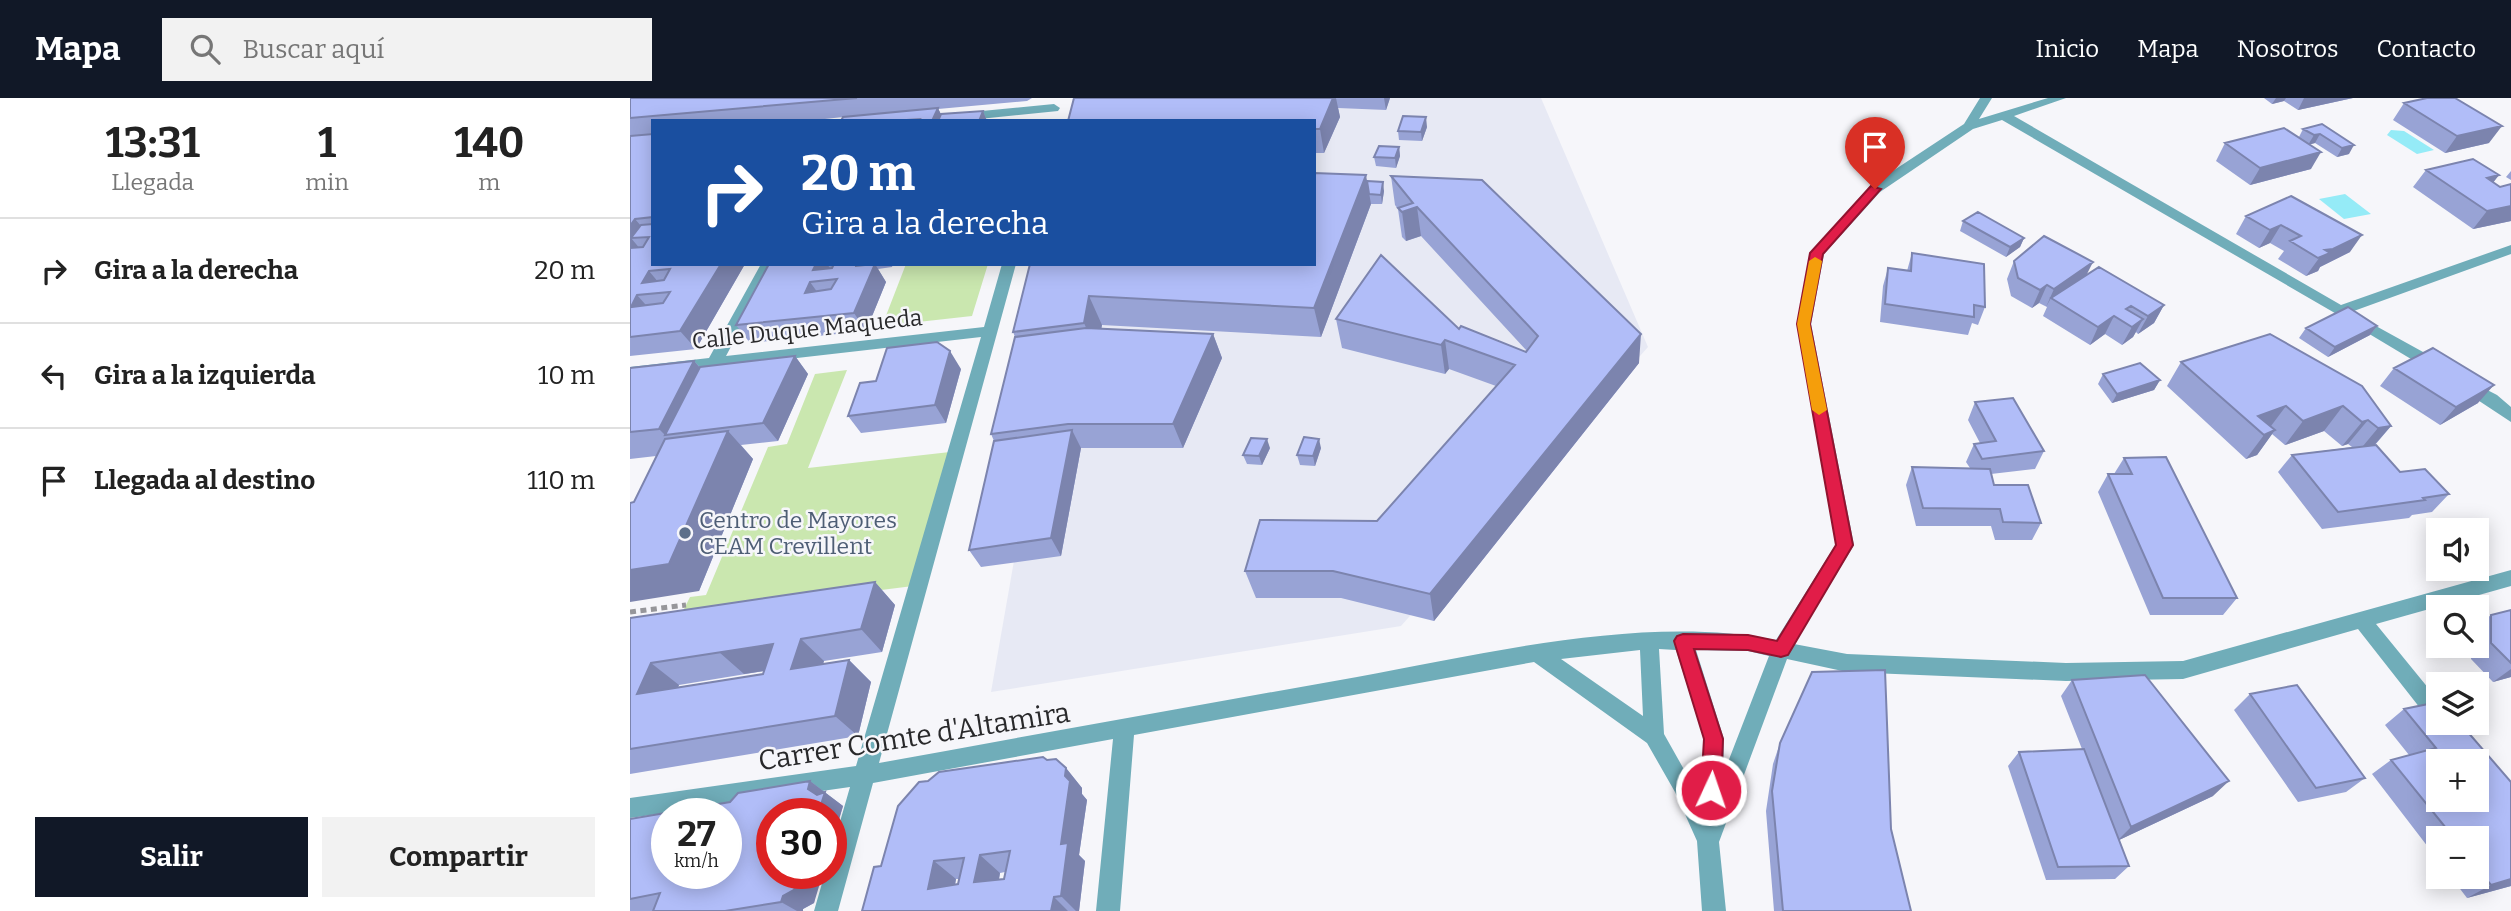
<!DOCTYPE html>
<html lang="es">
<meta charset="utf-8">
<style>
body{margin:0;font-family:Bitter,serif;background:#f2f2f2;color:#222;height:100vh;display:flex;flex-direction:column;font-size:26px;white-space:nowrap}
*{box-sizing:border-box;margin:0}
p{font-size:23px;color:#767676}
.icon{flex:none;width:38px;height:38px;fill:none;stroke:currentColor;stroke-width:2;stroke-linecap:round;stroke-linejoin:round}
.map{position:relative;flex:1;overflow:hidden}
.details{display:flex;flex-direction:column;background:#fff;width:630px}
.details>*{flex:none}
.guide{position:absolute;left:21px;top:21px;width:665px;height:147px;border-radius:0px;box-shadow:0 4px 18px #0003;background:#1a4fa0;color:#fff;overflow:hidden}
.fabs{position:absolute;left:1796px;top:420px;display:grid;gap:14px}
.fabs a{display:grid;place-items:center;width:63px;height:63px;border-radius:0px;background:#fff;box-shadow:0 4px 18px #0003;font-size:35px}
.speed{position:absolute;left:21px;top:700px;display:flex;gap:14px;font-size:35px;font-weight:700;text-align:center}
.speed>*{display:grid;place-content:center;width:91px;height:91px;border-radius:50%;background:#fff;box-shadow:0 4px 18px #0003;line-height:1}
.speed small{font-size:18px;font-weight:400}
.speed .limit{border:10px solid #d22;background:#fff;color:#111}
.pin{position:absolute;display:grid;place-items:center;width:60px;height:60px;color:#fff;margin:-72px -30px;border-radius:50% 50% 50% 0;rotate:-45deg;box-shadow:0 0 7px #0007}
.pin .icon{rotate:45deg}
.me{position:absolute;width:77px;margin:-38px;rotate:3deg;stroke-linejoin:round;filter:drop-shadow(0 0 5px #0008)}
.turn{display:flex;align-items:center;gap:24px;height:147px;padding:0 35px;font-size:32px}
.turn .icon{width:91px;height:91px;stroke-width:2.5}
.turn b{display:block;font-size:49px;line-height:60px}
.eta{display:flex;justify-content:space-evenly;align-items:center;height:119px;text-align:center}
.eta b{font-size:42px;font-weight:700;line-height:49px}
.primary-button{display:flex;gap:14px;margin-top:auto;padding:14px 35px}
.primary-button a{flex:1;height:80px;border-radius:0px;background:#111827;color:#fff;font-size:28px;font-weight:700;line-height:80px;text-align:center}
.primary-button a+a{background:#f2f2f2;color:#222}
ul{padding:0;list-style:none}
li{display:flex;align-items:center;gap:21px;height:105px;padding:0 35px;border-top:2px solid #e0e0e0}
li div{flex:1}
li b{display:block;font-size:26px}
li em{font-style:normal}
header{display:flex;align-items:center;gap:42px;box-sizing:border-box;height:98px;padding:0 35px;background:#111827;color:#fff}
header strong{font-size:33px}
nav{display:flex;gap:38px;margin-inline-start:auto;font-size:24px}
.search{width:490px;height:63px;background:#f2f2f2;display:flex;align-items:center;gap:18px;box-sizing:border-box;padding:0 24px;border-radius:0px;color:#767676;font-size:26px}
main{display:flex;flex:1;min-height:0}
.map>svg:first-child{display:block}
</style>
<header>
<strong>Mapa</strong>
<div class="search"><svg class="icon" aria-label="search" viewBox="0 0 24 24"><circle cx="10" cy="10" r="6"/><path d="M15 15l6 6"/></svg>Buscar aquí</div>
<nav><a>Inicio</a><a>Mapa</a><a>Nosotros</a><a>Contacto</a></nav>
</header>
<main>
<section class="details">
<div class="eta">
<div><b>13:31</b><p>Llegada</p></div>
<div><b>1</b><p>min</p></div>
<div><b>140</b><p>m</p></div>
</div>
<ul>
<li><svg class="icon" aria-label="right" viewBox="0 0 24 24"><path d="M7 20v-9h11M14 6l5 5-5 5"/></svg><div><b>Gira a la derecha</b></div><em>20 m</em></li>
<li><svg class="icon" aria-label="left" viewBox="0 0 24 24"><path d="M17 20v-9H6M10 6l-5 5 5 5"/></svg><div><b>Gira a la izquierda</b></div><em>10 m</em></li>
<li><svg class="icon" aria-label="arrive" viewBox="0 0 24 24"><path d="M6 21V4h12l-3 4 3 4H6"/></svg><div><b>Llegada al destino</b></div><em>110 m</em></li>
</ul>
<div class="primary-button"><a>Salir</a><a>Compartir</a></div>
</section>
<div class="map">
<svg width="1881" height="813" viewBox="0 0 1881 813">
<rect width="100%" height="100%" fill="#f6f6fa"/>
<path fill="#e7e9f4" d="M 465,0 L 911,0 L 1018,249 L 771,528 L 361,594 L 436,166 L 684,166 L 684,23 Z"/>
<path fill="#cae7af" d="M 276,166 L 358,166 L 342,218 L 252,228 Z
M 217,272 L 178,370 L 320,354 L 283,488 L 51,517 L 60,499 L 76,497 L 138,349 L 157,346 L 185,276 Z"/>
<path fill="#95ebf7" d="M 1761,32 L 1774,33 L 1804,52 L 1787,56 L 1757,37 Z
M 1715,96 L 1741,116 L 1714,121 L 1689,101 Z"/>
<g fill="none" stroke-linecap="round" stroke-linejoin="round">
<path stroke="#96969a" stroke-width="5" stroke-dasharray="6 4.5" stroke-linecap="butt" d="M 0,514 L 56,507"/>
<path fill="#70adb9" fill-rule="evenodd" d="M 1350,0 L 1362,0 L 1349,21 L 1418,0 L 1436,0 L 1384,18 L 1711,207 L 1881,147 L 1881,156 L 1710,218 L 1372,22 L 1343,31 L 1250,94 L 1194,156 L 1181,226 L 1224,447 L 1164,546 L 1217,556 L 1436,565 L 1553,563 L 1881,472 L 1881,488 L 1746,526 L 1808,602 L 1808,625 L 1814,625 L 1808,627 L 1801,624 L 1728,531 L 1553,581 L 1436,583 L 1217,574 L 1157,561 L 1089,744 L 1096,813 L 1072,813 L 1067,743 L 1045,694 L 1017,645 L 904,564 L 504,637 L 490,813 L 466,813 L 483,641 L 243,685 L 208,813 L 184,813 L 195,775 L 201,775 L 201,755 L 220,689 L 0,720 L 0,700 L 226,668 L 351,239 L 0,279 L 0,269 L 79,260 L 131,166 L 145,166 L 96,258 L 354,229 L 372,166 L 386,166 L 249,665 C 408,636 568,607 727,579 C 858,555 1015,516 1146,542 L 1206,446 L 1167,226 L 1180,155 L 1240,88 L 1334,26 ZM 1029,551 L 1046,552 L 1074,641 L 1070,700 L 1034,636 ZM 1010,552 L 1013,618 L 931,561 ZM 1066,552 L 1118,553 L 1139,558 L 1093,677 L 1094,641 Z
M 424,6 L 430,10 L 428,13 L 330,23 L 284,23 L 290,19 Z
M 1726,217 L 1813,265 L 1815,269 L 1813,273 L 1801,273 L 1721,225 L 1719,222 L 1721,219 Z
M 1834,280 L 1867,297 L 1881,309 L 1881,324 L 1828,289 L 1826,285 L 1828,281 Z"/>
</g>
<path fill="#98a3d5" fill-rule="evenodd" d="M 0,0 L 402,0 L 397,3 L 308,11 L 311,16 L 353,13 L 357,23 L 211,23 L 213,19 L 177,23 L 23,23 L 23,166 L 115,166 L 66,251 L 0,258 Z
M 444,0 L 760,0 L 756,12 L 708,10 L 710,19 L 694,55 L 684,55 L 684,23 Z
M 1634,0 L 1723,0 L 1668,12 L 1654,3 L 1642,6 Z
M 1774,5 L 1859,45 L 1815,55 L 1763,22 Z
M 1692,26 L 1719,56 L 1707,59 L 1685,45 L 1680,46 L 1681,71 L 1620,87 L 1586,63 L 1595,45 L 1669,39 L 1673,31 Z
M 797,29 L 792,43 L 769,42 L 768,33 Z
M 769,49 L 770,58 L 766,70 L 746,68 L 744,59 Z
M 1796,72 L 1869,77 L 1863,84 L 1870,89 L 1881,86 L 1881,123 L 1843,131 L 1783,89 Z
M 1881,73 L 1881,82 L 1876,79 Z
M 761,78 L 1009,265 L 804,523 L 711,500 L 626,500 L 615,473 L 747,423 L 866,288 L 819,271 L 815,276 L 712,250 L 706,221 L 829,231 L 896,254 L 897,253 L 791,138 L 776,143 L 772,139 L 768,111 L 765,107 Z
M 737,83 L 754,93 L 752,106 L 741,106 L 691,239 L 472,227 L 471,231 L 583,236 L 592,260 L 553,350 L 451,350 L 431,458 L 351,469 L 339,452 L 364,343 L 361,336 L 385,239 L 383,234 L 400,166 Z
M 1661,98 L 1720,154 L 1690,169 L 1688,173 L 1676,178 L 1648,161 L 1654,153 L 1640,145 L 1629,150 L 1606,136 L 1616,118 Z
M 1333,123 L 1394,140 L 1390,149 L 1376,159 L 1330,133 Z
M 1282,155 L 1355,209 L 1348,227 L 1342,225 L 1338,237 L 1250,224 L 1253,188 L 1258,170 L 1277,173 Z
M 1384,163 L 1457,177 L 1534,207 L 1524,225 L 1508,236 L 1506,234 L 1503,239 L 1492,247 L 1475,236 L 1460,247 L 1413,218 L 1417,209 L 1409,205 L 1402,210 L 1381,198 L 1377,181 Z
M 139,166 L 263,166 L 262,169 L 248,171 L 256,184 L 236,233 L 120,245 L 106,227 Z
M 1747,228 L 1740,237 L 1698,259 L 1669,240 L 1676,230 Z
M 1640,236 L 1761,328 L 1745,347 L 1770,374 L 1819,396 L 1802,414 L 1782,417 L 1779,420 L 1692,431 L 1648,374 L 1662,357 L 1722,349 L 1718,346 L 1712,348 L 1694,333 L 1655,347 L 1642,336 L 1627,357 L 1616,361 L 1537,288 L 1551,264 Z
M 165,258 L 178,276 L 148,343 L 111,347 L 123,361 L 69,493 L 4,404 L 26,358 L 0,361 L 0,270 L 64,263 L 70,269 Z
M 1764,270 L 1848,305 L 1810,327 L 1750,288 Z
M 331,271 L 316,325 L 231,335 L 218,318 Z
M 1473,276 L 1530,282 L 1524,292 L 1482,305 L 1468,286 Z
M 1345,304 L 1414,353 L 1405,371 L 1361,376 L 1364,387 L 1411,425 L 1402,442 L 1365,442 L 1361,428 L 1286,428 L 1276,387 L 1282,369 L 1340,370 L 1336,364 L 1344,346 L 1350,345 L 1338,322 Z
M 640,350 L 632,367 L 617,366 L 613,357 Z
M 691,350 L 685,368 L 670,367 L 667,357 Z
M 1494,360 L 1607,500 L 1593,517 L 1520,517 L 1468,394 L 1478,376 L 1484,376 Z
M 245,484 L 265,507 L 252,554 L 194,563 L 193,566 L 219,562 L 241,584 L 228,638 L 0,676 L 0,520 ZM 134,573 L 133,576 L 48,589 L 49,587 Z
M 1881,512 L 1881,579 L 1863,584 L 1841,561 L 1841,548 L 1846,548 L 1846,529 L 1861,517 Z
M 1442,582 L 1583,698 L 1489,742 L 1499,768 L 1485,781 L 1416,782 L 1378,668 L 1389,654 L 1452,651 L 1431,598 Z
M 1620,596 L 1735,680 L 1716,694 L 1668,704 L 1604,612 Z
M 1774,611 L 1881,684 L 1881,788 L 1837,800 L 1821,779 L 1846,779 L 1846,740 L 1808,740 L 1808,762 L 1742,676 L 1761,662 L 1779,657 L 1755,627 Z
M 1150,645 L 1261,731 L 1281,813 L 1144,813 L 1136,713 L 1143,666 Z
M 417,662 L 436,670 L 452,690 L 452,696 L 457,702 L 449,757 L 455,763 L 449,813 L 232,813 L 251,768 L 298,683 ZM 375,774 L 374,781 L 369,782 L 370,775 ZM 326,781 L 330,781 L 328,786 L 325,787 Z
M 180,683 L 213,708 L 201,748 L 201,716 L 184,805 L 173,811 L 173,813 L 0,813 L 0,721 L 100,704 Z"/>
<path fill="#7c84ae" d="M 703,0 L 706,0 L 710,19 L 694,55 L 690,31 Z
M 754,0 L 760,0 L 756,12 Z
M 1646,0 L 1656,0 L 1654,3 L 1642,6 Z
M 1674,0 L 1723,0 L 1668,12 Z
M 308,10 L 314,23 L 302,23 Z
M 353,13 L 357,23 L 349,23 Z
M 796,19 L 797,29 L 792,43 L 791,34 Z
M 1872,28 L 1859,45 L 1815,55 L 1827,38 Z
M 1690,36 L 1685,45 L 1678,47 L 1684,37 Z
M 1724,47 L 1719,56 L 1707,59 L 1712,50 Z
M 769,49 L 770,58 L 766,70 L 765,60 Z
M 1691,54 L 1681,71 L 1620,87 L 1630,70 Z
M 736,77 L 741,106 L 691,239 L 684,210 Z
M 1869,77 L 1856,94 L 1857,80 Z
M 753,84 L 754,93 L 752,106 L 751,97 Z
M 1881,108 L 1881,123 L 1843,131 L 1857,113 Z
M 787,109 L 791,138 L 776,143 L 772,114 Z
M 5,121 L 23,142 L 19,139 L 1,140 L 16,158 L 0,177 L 0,128 Z
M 1651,127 L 1640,145 L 1629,150 L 1640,132 Z
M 1732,137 L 1720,154 L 1690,169 L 1688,173 L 1676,178 L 1695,152 Z
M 1394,140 L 1390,149 L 1376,159 L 1380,149 Z
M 1463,164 L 1454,182 L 1421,200 L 1416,209 L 1424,191 Z
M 91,166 L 115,166 L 66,251 L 50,233 Z
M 186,166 L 197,166 L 203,174 L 183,172 Z
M 226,166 L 245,166 L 256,184 L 236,233 L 224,215 Z
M 19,173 L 34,191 L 12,185 Z
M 180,184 L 193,202 L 175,195 Z
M 1417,187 L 1409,205 L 1402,210 L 1410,192 Z
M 7,197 L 23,215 L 1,209 Z
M 459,198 L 472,227 L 467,254 L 454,225 Z
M 1534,207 L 1524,225 L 1508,236 L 1518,218 Z
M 1484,218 L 1475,236 L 1460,247 L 1468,229 Z
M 1513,221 L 1503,239 L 1492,247 L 1502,229 Z
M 1747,228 L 1740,237 L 1698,259 L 1705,249 Z
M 583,236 L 592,260 L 553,350 L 543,326 Z
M 1011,236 L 1009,265 L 804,523 L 800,496 Z
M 815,242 L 819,271 L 815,276 L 811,247 Z
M 320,253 L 331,271 L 316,325 L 305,307 Z
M 165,258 L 178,276 L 148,343 L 133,325 Z
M 64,263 L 85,287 L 35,337 L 29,331 Z
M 1530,282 L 1524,292 L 1482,305 L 1487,296 Z
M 1864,287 L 1848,305 L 1810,327 L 1826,309 Z
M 1656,308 L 1638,332 L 1628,318 Z
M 1713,308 L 1694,333 L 1655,347 L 1673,323 Z
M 1738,322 L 1718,346 L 1712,348 L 1732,324 Z
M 1761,328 L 1740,352 L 1728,354 L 1748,330 Z
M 442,332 L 451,350 L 431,458 L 421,440 Z
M 1645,332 L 1627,357 L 1616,361 L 1634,337 Z
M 98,333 L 123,361 L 69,493 L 0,504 L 0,472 Z
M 637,341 L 640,350 L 632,367 L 629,358 Z
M 689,341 L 691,350 L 685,368 L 683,358 Z
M 245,484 L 265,507 L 252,554 L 231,531 Z
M 171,541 L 194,563 L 184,593 L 161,571 L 162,569 L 114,576 L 89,554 Z
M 219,562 L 241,584 L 228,638 L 205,618 Z
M 21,565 L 49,587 L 36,617 L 7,596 Z
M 1881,571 L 1881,579 L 1863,584 Z
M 436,670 L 452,690 L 452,696 L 457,702 L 449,757 L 455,763 L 449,813 L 446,813 L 431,798 L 431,746 Z
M 180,683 L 213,708 L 201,748 L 201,716 L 188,716 L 178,691 Z
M 1599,683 L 1583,698 L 1487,743 L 1501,729 Z
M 350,757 L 370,775 L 365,802 L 344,784 Z
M 304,763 L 326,781 L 321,808 L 298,791 Z
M 169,775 L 193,775 L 184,805 L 173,811 L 173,813 L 167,813 L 151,804 L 153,798 Z
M 1881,781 L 1881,788 L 1837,800 L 1861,787 Z
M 424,799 L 438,813 L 421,813 Z"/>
<path fill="#b1bdf8" stroke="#7c84ae" stroke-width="2" fill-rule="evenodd" d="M 0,0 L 227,0 L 0,20 Z
M 444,0 L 703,0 L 690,31 L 684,31 L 684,23 L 438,23 Z
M 1797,0 L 1825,0 L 1872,28 L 1827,38 L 1774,5 Z
M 308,10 L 302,23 L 289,23 L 290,21 L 261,23 L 211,23 L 213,19 Z
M 353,13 L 349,23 L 308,23 L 311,16 Z
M 773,18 L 796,19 L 791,34 L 768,33 Z
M 1692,26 L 1724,47 L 1712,50 L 1690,36 L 1684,37 L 1673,31 Z
M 1654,30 L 1691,54 L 1630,70 L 1595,45 Z
M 23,36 L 23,119 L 5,121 L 0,128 L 0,38 Z
M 749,48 L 769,49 L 765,60 L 744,59 Z
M 1843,61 L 1869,77 L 1857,80 L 1870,89 L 1881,86 L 1881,108 L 1857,113 L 1796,72 Z
M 684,75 L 736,77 L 684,210 L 459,198 L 454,225 L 383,234 L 400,166 L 684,166 Z
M 761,78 L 852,82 L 1011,236 L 800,496 L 703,473 L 615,473 L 630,422 L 747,423 L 885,267 L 815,242 L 811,247 L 706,221 L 751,157 L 829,231 L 831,228 L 896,254 L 908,238 L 787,109 L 772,114 L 768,110 L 783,105 Z
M 737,83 L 753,84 L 751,97 L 739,96 Z
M 1661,98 L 1732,137 L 1703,151 L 1695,152 L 1700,155 L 1688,160 L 1660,143 L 1671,138 L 1651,127 L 1640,132 L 1616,118 Z
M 1348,114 L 1394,140 L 1380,149 L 1333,123 Z
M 23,126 L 23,166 L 91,166 L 50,233 L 0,239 L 0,150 L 13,149 L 19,139 L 1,140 L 11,127 ZM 40,171 L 34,182 L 12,185 L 19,173 ZM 40,194 L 33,205 L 1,209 L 7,197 Z
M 1414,138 L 1463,164 L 1424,191 L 1417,187 L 1410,192 L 1388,180 L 1384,163 Z
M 1282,155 L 1354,166 L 1355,209 L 1344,207 L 1344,219 L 1255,206 L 1258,170 L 1281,173 Z
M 139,166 L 186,166 L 183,172 L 202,170 L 204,166 L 226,166 L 226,168 L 245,166 L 224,215 L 106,227 ZM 207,181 L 201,191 L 175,195 L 180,184 Z
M 1469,169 L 1534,207 L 1518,218 L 1501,208 L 1496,211 L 1513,221 L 1502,229 L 1484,218 L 1468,229 L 1421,200 Z
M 1718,209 L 1747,228 L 1705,249 L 1676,230 Z
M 456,230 L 583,236 L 543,326 L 438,326 L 361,336 L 385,239 Z
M 1640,236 L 1732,288 L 1761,328 L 1748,330 L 1738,322 L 1732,324 L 1713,308 L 1673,323 L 1656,308 L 1628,318 L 1645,332 L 1634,337 L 1551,264 Z
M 307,244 L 320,253 L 305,307 L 218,318 L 230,285 L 246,283 L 257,250 Z
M 1803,250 L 1864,287 L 1826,309 L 1764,270 Z
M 165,258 L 133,325 L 35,337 L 70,269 Z
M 64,263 L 29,331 L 0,334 L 0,270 Z
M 1510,265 L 1530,282 L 1487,296 L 1473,276 Z
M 1383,300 L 1414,353 L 1352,361 L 1344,346 L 1366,343 L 1345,304 Z
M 442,332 L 421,440 L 339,452 L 364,343 Z
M 98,333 L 39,466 L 0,472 L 0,405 L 4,404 L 35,341 Z
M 674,339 L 689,341 L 683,358 L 667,357 Z
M 621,340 L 637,341 L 629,358 L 613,357 Z
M 1746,347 L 1770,374 L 1795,371 L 1819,396 L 1793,400 L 1795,402 L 1708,414 L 1662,357 Z
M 1536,359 L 1607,500 L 1533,500 L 1478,376 L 1502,376 L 1494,360 Z
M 1282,369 L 1360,371 L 1364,387 L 1398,387 L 1411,425 L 1373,424 L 1370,411 L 1293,410 Z
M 245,484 L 231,531 L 171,541 L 161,571 L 219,562 L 205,618 L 0,651 L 0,520 ZM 143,546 L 133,576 L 7,596 L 21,565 Z
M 1881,512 L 1881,565 L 1861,545 L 1861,517 Z
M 1255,572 L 1261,731 L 1281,813 L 1153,813 L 1142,693 L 1150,645 L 1182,574 Z
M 1515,577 L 1599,683 L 1501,729 L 1442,582 Z
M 1667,587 L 1735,680 L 1686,690 L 1620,596 Z
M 1808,604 L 1808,625 L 1830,625 L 1881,684 L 1881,781 L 1861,787 L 1846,769 L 1846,740 L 1824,740 L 1761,662 L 1806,650 L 1774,611 ZM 1808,663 L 1846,663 L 1846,702 L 1808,702 Z
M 1454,651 L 1499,768 L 1428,769 L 1389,654 Z
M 413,659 L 417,662 L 426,661 L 436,670 L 435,678 L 440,683 L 431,746 L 438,745 L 431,798 L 424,799 L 421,813 L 232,813 L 244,769 L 251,768 L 268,708 L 289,684 L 298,683 L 309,674 ZM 380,753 L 374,781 L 344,784 L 350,757 ZM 334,760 L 328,786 L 298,791 L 304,763 Z
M 180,683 L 178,691 L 187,697 L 195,694 L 188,716 L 142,716 L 142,775 L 169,775 L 164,792 L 153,798 L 151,804 L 95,813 L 23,813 L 30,795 L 0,801 L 0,721 L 100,704 L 108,695 ZM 37,716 L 96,716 L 96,775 L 37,775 Z"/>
<path fill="#e11d48" stroke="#92132f" stroke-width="2" d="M 1241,88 L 1251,91 L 1193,156 L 1180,226 L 1223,447 L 1158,557 L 1151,559 L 1118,552 L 1064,551 L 1093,641 L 1091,692 L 1088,699 L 1081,701 L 1074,699 L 1071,692 L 1074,641 L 1044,543 L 1047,538 L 1053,536 L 1118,537 L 1147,543 L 1206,447 L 1167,226 L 1180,155 Z"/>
<path fill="#f59e0b" d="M 1185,159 L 1192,163 L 1180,226 L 1197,312 L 1189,317 L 1182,312 L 1167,226 L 1179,163 Z"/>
<circle fill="#5c6f8a" stroke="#f6f6fa" stroke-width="2.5" cx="55" cy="435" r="7"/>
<g text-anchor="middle" stroke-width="5" stroke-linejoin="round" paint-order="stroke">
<g font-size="23" fill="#29292b" stroke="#f6f6fa">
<text transform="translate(177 231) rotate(-6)" y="8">Calle Duque Maqueda</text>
</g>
<g font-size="23" fill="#4e5e75" stroke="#f6f6fa" text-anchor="start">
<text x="69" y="430">Centro de Mayores<tspan x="69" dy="26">CEAM Crevillent</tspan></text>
</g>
<g font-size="28" fill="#29292b" stroke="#f6f6fa">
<text transform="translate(284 638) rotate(-9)" y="10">Carrer Comte d'Altamira</text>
</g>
</g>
</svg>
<div class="fabs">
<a><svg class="icon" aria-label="sound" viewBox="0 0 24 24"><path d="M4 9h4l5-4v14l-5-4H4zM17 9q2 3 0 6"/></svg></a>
<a><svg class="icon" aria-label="search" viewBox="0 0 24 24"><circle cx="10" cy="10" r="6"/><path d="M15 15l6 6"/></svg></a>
<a><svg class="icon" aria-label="layers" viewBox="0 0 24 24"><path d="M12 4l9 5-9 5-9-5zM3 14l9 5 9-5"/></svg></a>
<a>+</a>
<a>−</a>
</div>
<div class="speed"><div>27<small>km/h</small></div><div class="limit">30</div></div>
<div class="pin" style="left:1245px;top:91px;background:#d93025"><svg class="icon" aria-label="arrive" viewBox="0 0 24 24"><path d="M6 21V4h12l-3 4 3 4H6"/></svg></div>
<svg class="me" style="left:1081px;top:692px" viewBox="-20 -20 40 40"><circle r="17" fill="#e11d48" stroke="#fff" stroke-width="3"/><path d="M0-11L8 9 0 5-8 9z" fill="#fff"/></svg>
<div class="guide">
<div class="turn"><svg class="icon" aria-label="right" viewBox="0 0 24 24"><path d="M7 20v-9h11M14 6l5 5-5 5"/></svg><div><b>20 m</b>Gira a la derecha</div></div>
</div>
</div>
</main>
